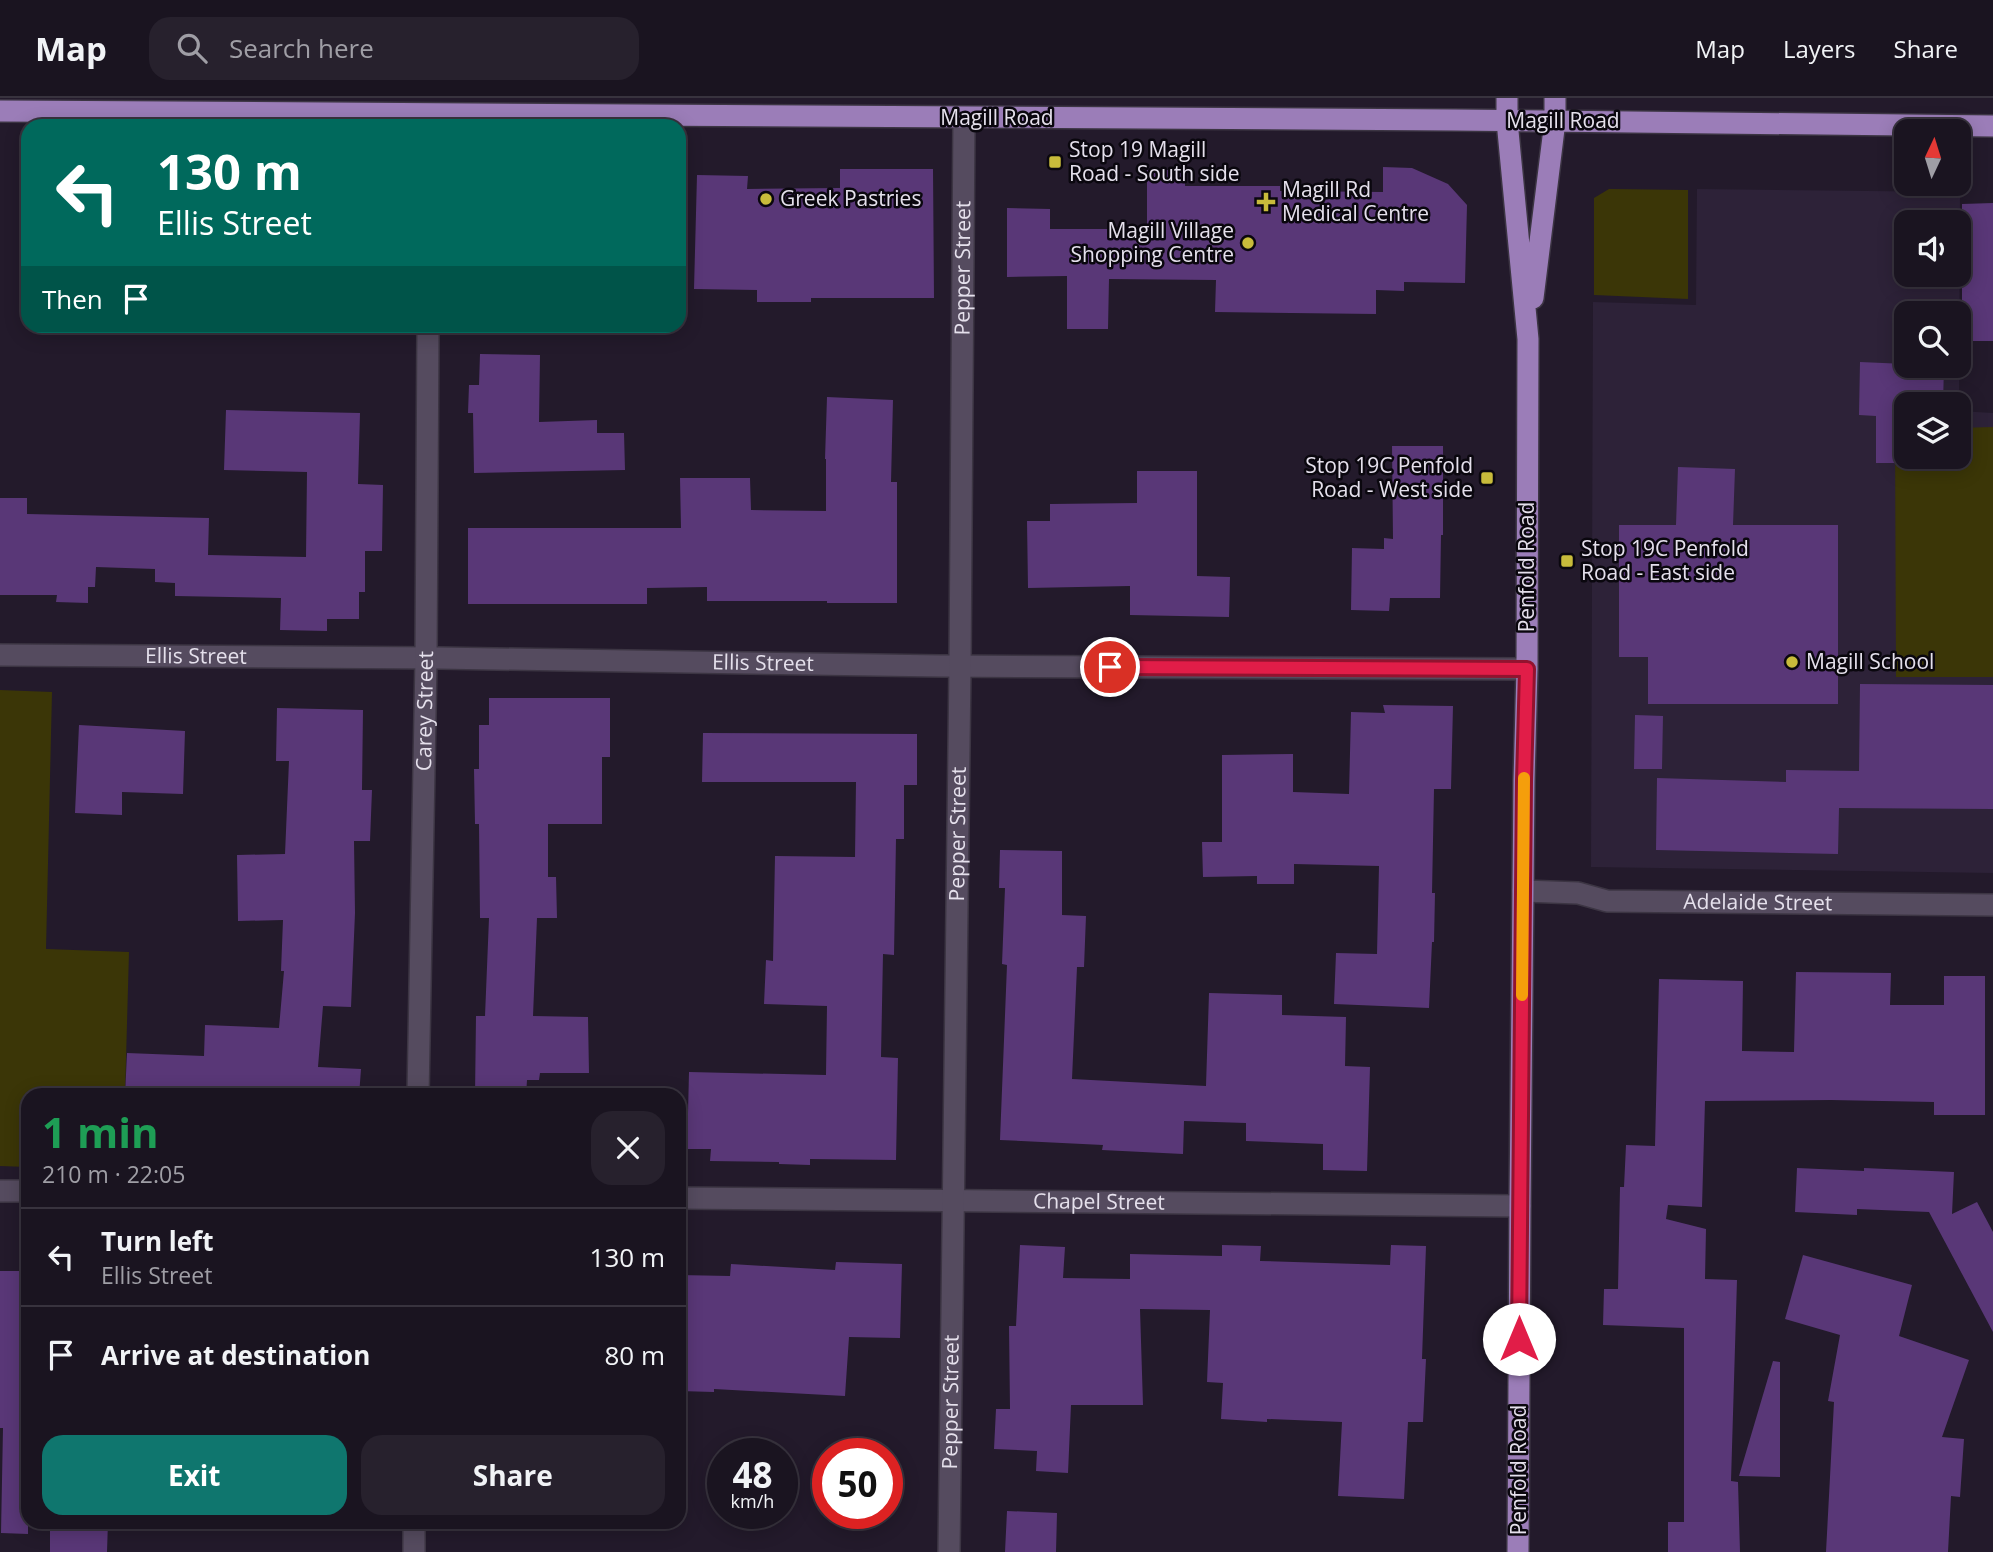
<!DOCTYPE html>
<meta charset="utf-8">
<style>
body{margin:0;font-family:"Open Sans",sans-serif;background:#27212d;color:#f1f3f6;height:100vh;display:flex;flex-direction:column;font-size:26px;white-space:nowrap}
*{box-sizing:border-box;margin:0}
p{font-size:23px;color:#9f9ea5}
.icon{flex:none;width:38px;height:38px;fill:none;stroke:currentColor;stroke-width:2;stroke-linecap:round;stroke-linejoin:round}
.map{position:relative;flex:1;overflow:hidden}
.details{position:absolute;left:21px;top:990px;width:665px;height:441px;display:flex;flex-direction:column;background:#1a1420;border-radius:21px;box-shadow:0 4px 18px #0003,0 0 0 2px #38333e}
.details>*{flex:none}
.top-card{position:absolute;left:21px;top:21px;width:665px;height:214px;border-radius:21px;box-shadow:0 4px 18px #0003,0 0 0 2px #38333e;background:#00695c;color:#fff;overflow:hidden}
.needle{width:46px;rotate:4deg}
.controls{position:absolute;left:1894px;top:21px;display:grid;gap:14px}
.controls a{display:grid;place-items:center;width:77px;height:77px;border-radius:14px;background:#1a1420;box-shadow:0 4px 18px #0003,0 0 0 2px #38333e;font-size:35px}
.speed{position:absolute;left:707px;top:1340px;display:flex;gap:14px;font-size:35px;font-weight:700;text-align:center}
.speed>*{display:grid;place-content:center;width:91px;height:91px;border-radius:50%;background:#1a1420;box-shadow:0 4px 18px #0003,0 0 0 2px #38333e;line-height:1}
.speed small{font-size:18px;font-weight:400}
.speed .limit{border:10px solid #d22;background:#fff;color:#111}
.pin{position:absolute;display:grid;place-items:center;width:60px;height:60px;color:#fff;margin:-30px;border:4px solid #fff;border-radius:50%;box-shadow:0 2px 7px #0007}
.me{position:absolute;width:77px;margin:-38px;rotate:0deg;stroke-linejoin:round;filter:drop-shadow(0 0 5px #0008)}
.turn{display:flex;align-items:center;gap:24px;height:147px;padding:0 21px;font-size:32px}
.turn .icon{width:91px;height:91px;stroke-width:2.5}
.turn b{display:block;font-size:49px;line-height:60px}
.then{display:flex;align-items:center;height:66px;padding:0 21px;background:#0003;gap:14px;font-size:26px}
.round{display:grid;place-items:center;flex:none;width:74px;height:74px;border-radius:21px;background:#27212d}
.headline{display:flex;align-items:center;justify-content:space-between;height:119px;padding:0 21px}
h1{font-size:42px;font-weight:700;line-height:52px;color:#1e9e55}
.action{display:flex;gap:14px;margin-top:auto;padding:14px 21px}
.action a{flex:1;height:80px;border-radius:21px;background:#0f766e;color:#fff;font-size:28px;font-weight:700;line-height:80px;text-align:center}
.action a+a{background:#27212d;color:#f1f3f6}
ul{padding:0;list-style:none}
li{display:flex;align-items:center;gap:21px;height:98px;padding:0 21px;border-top:2px solid #38333e}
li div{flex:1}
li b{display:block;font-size:26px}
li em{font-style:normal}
header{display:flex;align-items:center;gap:42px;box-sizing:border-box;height:98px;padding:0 35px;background:#1a1420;border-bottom:2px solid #38333e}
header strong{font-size:33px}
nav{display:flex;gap:38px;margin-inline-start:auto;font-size:24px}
.search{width:490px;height:63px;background:#27212d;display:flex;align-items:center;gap:18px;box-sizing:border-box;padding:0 24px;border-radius:21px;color:#9f9ea5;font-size:26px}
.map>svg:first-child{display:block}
</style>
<header>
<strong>Map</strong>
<div class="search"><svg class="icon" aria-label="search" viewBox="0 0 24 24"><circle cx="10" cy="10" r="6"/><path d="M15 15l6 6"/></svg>Search here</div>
<nav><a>Map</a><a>Layers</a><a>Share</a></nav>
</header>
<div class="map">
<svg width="1993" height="1454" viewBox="0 0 1993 1454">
<rect width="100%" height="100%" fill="#231a2b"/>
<path fill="#2d2238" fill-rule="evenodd" d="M 1697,91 L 1960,94 L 1959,313 L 1993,315 L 1993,775 L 1591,769 L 1593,204 L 1696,207 ZM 1906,124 L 1958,124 L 1958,177 L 1906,177 ZM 1906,215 L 1958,215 L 1958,268 L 1906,268 ZM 1906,306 L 1958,306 L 1958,359 L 1906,359 Z"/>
<path fill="#3b3607" d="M 1609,91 L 1688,92 L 1688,201 L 1594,197 L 1594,100 Z
M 1993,329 L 1993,579 L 1896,579 L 1895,330 L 1906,359 L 1958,359 L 1958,330 Z
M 0,592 L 52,594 L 46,851 L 129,854 L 125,997 L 28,998 L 28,1069 L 0,1068 Z"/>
<path fill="#593777" d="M 1383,69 L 1412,70 L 1448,86 L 1467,107 L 1465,185 L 1404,184 L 1404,193 L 1376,192 L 1376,216 L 1215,214 L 1216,182 L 1109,181 L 1108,231 L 1067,231 L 1067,178 L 1007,179 L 1007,110 L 1050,111 L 1050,131 L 1147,131 L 1147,72 L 1185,72 L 1185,88 L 1280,88 L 1280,93 L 1383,94 Z
M 840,71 L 933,71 L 934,200 L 811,200 L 811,204 L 757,204 L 757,192 L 694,191 L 697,77 L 748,78 L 747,91 L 840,90 Z
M 1993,105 L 1993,243 L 1962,243 L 1962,106 Z
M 480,256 L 540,257 L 539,324 L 597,322 L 597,335 L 624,335 L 625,372 L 474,375 L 473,315 L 468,315 L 469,287 L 479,287 Z
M 1860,264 L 1906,266 L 1906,268 L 1944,268 L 1943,306 L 1906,306 L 1906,365 L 1876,365 L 1876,318 L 1859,317 Z
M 827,299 L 893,302 L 891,384 L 897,384 L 897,505 L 827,505 L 827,503 L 707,503 L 707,489 L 647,490 L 647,506 L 468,506 L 468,430 L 681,430 L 680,380 L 750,380 L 751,412 L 826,413 L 826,361 L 825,361 Z
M 226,312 L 360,315 L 358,386 L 383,387 L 382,453 L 365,453 L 365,494 L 359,494 L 359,521 L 327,521 L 327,533 L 280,532 L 281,500 L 175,498 L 175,485 L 155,484 L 155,471 L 96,469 L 95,489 L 88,489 L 88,505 L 56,504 L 57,497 L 0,497 L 0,400 L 27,400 L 27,416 L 209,420 L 208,457 L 306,459 L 307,374 L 224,372 Z
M 1392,348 L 1443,348 L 1443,437 L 1441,437 L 1440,500 L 1390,500 L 1389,513 L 1351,512 L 1352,450 L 1384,451 L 1384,440 L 1393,441 Z
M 1678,369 L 1735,371 L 1733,427 L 1838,427 L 1838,606 L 1648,606 L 1648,559 L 1619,559 L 1619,427 L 1676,427 Z
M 1137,373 L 1197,373 L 1197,478 L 1230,479 L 1229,519 L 1130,517 L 1130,488 L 1028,490 L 1027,423 L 1050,423 L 1050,406 L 1137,405 Z
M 1860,586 L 1993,587 L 1993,711 L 1839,710 L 1838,756 L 1656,752 L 1657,680 L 1786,684 L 1786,672 L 1859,673 Z
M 489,600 L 610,600 L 610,659 L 602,659 L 602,726 L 548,726 L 548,779 L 556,779 L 557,820 L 537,820 L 533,918 L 588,919 L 589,975 L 540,975 L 539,982 L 527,982 L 526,998 L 475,998 L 476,918 L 485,918 L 489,820 L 480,820 L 479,726 L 475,726 L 474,671 L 479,671 L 479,627 L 489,627 Z
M 1383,607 L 1453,608 L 1451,691 L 1434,691 L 1432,795 L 1435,795 L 1434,844 L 1432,844 L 1429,910 L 1334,906 L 1336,855 L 1377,856 L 1379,768 L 1294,766 L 1294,786 L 1257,786 L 1257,778 L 1203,779 L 1202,744 L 1222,744 L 1222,657 L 1293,656 L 1293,694 L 1349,696 L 1351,614 L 1385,615 Z
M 277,610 L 363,612 L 362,692 L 372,692 L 370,743 L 354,743 L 355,815 L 351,909 L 323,908 L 318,969 L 361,971 L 359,998 L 125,998 L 127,955 L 204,958 L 205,927 L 279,930 L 284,873 L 281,873 L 283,822 L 238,823 L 237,757 L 285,756 L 289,663 L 276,663 Z
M 1635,617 L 1663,618 L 1662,671 L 1634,671 Z
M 79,627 L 185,633 L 183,696 L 122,694 L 122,717 L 75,715 Z
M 703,635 L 917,636 L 917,687 L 904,687 L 904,741 L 896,741 L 894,857 L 883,856 L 881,959 L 898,960 L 896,1062 L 810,1061 L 810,1067 L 779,1066 L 779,1064 L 710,1063 L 711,1051 L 681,1051 L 682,1015 L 688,1015 L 689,974 L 826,977 L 827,908 L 764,906 L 766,862 L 773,863 L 775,758 L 855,759 L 856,684 L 702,684 Z
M 1000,752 L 1062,753 L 1062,817 L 1086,818 L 1084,869 L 1077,869 L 1072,981 L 1206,988 L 1209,895 L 1282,897 L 1282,917 L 1346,919 L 1345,968 L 1370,969 L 1367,1073 L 1323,1072 L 1323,1046 L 1246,1043 L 1246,1025 L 1184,1023 L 1183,1056 L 1102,1052 L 1103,1047 L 1000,1042 L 1007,867 L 1002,866 L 1005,790 L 999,790 Z
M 1796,874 L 1891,875 L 1890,907 L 1944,907 L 1944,878 L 1985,878 L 1985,1017 L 1934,1017 L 1934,1004 L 1831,1002 L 1705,1003 L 1702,1109 L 1668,1107 L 1666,1121 L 1706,1131 L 1705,1181 L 1737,1182 L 1731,1383 L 1738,1384 L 1740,1454 L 1668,1454 L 1668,1424 L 1684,1424 L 1684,1230 L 1603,1227 L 1604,1191 L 1618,1191 L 1620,1089 L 1624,1089 L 1626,1047 L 1655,1048 L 1659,881 L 1743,883 L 1742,953 L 1794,954 Z
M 1797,1070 L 1864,1073 L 1864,1070 L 1954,1074 L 1952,1116 L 1977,1104 L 1993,1134 L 1993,1234 L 1929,1114 L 1857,1111 L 1857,1117 L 1795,1114 Z
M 1020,1147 L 1065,1149 L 1063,1180 L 1130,1181 L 1130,1156 L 1222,1158 L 1222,1147 L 1261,1148 L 1260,1163 L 1390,1167 L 1391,1147 L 1426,1148 L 1422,1261 L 1426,1261 L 1423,1324 L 1408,1324 L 1404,1401 L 1338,1398 L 1342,1324 L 1267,1321 L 1267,1324 L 1221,1321 L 1223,1285 L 1207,1284 L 1210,1212 L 1140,1211 L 1143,1307 L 1071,1307 L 1068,1375 L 1036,1373 L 1037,1353 L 994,1351 L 996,1311 L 1010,1311 L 1009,1228 L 1016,1228 Z
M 1803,1157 L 1912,1187 L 1899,1238 L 1969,1262 L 1942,1339 L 1964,1341 L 1960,1399 L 1951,1398 L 1948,1454 L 1826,1454 L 1834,1304 L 1828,1303 L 1840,1237 L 1785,1221 Z
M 836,1164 L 902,1166 L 900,1240 L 849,1239 L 845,1298 L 714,1291 L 714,1294 L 679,1293 L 679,1177 L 730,1178 L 731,1166 L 835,1172 Z
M 0,1173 L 28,1173 L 28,1436 L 1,1435 L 3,1330 L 0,1330 Z
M 1773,1263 L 1780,1264 L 1780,1379 L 1739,1378 Z
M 1007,1413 L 1057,1415 L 1056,1454 L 1005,1454 Z
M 50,1424 L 108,1424 L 107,1454 L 50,1454 Z"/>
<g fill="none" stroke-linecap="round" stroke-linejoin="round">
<defs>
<g id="minor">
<path id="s1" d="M 0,557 L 439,560 L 941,568 L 1527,571"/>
<path id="s2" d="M 1523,793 L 1578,795 L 1607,803 L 1993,807"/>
<path id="s3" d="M 418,998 L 426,561 L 428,228"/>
<path d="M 0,1093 L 28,1093"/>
<path id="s4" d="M 679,1100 L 1520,1108"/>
<path d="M 414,1454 L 414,1424"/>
<path id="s5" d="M 949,1454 L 960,568 L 964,20"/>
</g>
<path id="major" d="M 1507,0 L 1507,23 L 1528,241 L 1527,571 L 1524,683 L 1520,1108 L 1518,1454
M 0,13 L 1454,22 L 1993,28
M 1533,200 L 1555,23 L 1555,0"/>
</defs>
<use href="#minor" stroke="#3c3543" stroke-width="24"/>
<use href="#major" stroke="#3c3543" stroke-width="24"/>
<use href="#minor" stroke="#554b5f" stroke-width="21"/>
<use href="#major" stroke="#9b7db8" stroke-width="21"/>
</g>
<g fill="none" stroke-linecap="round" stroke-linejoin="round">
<defs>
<path id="route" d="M 1110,569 L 1527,571 L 1524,683 L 1519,1241"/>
</defs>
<use href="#route" stroke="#92132f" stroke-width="18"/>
<use href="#route" stroke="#e11d48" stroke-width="12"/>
<path stroke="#f59e0b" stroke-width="12" d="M 1522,897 L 1524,680"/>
</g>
<g fill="#c8bb3b" stroke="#0a070e" stroke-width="2.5">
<rect x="1048" y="57" width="14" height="14" rx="3.5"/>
<circle cx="766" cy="101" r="7"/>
<path d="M1262.5 93.5h7v7h7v7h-7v7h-7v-7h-7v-7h7z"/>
<circle cx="1248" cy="145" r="7"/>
<rect x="1480" y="373" width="14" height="14" rx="3.5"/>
<rect x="1560" y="456" width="14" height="14" rx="3.5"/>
<circle cx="1792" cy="564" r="7"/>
</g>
<g text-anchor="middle" stroke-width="5" stroke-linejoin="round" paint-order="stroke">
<g font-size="21" fill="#e5e0ec" stroke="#0a070e">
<text x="997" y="27">Magill Road</text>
<text x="1563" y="30">Magill Road</text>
<text dy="7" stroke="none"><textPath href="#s5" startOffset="1284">Pepper Street</textPath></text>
<text transform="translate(1527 469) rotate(-90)" y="7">Penfold Road</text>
<text dy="7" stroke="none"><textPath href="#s1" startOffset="196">Ellis Street</textPath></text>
<text dy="7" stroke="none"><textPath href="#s1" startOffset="763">Ellis Street</textPath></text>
<text dy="7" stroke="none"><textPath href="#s3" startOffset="385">Carey Street</textPath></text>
<text dy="7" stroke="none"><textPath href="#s5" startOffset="718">Pepper Street</textPath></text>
<text dy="7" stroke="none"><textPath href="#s2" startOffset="236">Adelaide Street</textPath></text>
<text dy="7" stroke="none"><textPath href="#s4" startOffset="420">Chapel Street</textPath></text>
<text dy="7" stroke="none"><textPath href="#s5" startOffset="150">Pepper Street</textPath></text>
<text transform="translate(1519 1372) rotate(-90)" y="7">Penfold Road</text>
</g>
<g font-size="21" fill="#e5e0ec" stroke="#0a070e" text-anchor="start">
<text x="1069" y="59">Stop 19 Magill<tspan x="1069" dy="24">Road - South side</tspan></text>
<text x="1282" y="99">Magill Rd<tspan x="1282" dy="24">Medical Centre</tspan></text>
<text x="780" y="108">Greek Pastries</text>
<text x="1234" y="140" text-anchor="end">Magill Village<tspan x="1234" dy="24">Shopping Centre</tspan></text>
<text x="1473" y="375" text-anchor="end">Stop 19C Penfold<tspan x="1473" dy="24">Road - West side</tspan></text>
<text x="1581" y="458">Stop 19C Penfold<tspan x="1581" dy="24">Road - East side</tspan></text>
<text x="1806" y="571">Magill School</text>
</g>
</g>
</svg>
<div class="controls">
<a><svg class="needle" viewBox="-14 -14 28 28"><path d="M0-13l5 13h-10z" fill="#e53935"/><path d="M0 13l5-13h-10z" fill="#9f9ea5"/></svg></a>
<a><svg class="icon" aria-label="sound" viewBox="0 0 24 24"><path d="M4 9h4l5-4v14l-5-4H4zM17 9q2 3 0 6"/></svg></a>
<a><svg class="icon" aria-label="search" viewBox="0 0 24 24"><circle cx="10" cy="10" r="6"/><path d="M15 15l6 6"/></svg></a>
<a><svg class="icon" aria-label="layers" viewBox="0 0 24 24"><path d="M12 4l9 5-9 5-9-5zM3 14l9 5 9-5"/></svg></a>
</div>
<div class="speed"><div>48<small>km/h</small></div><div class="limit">50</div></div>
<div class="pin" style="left:1110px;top:569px;background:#d93025"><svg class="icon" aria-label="arrive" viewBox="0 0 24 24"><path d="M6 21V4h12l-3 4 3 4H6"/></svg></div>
<svg class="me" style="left:1519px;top:1241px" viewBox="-20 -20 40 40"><circle r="19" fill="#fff"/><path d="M0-13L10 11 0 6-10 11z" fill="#e11d48"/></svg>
<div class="top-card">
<div class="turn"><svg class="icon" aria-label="left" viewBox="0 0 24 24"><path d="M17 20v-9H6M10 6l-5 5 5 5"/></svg><div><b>130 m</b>Ellis Street</div></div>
<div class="then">Then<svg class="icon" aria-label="arrive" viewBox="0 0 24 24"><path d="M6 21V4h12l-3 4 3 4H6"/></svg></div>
</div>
<section class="details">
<div class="headline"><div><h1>1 min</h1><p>210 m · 22:05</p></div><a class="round"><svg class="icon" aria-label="close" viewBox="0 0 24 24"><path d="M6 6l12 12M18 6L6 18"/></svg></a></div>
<ul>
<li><svg class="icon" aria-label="left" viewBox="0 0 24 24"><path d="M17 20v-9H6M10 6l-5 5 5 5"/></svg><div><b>Turn left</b><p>Ellis Street</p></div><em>130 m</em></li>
<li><svg class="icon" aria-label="arrive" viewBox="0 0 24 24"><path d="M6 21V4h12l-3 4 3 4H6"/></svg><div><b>Arrive at destination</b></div><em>80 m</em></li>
</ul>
<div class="action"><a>Exit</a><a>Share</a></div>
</section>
</div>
